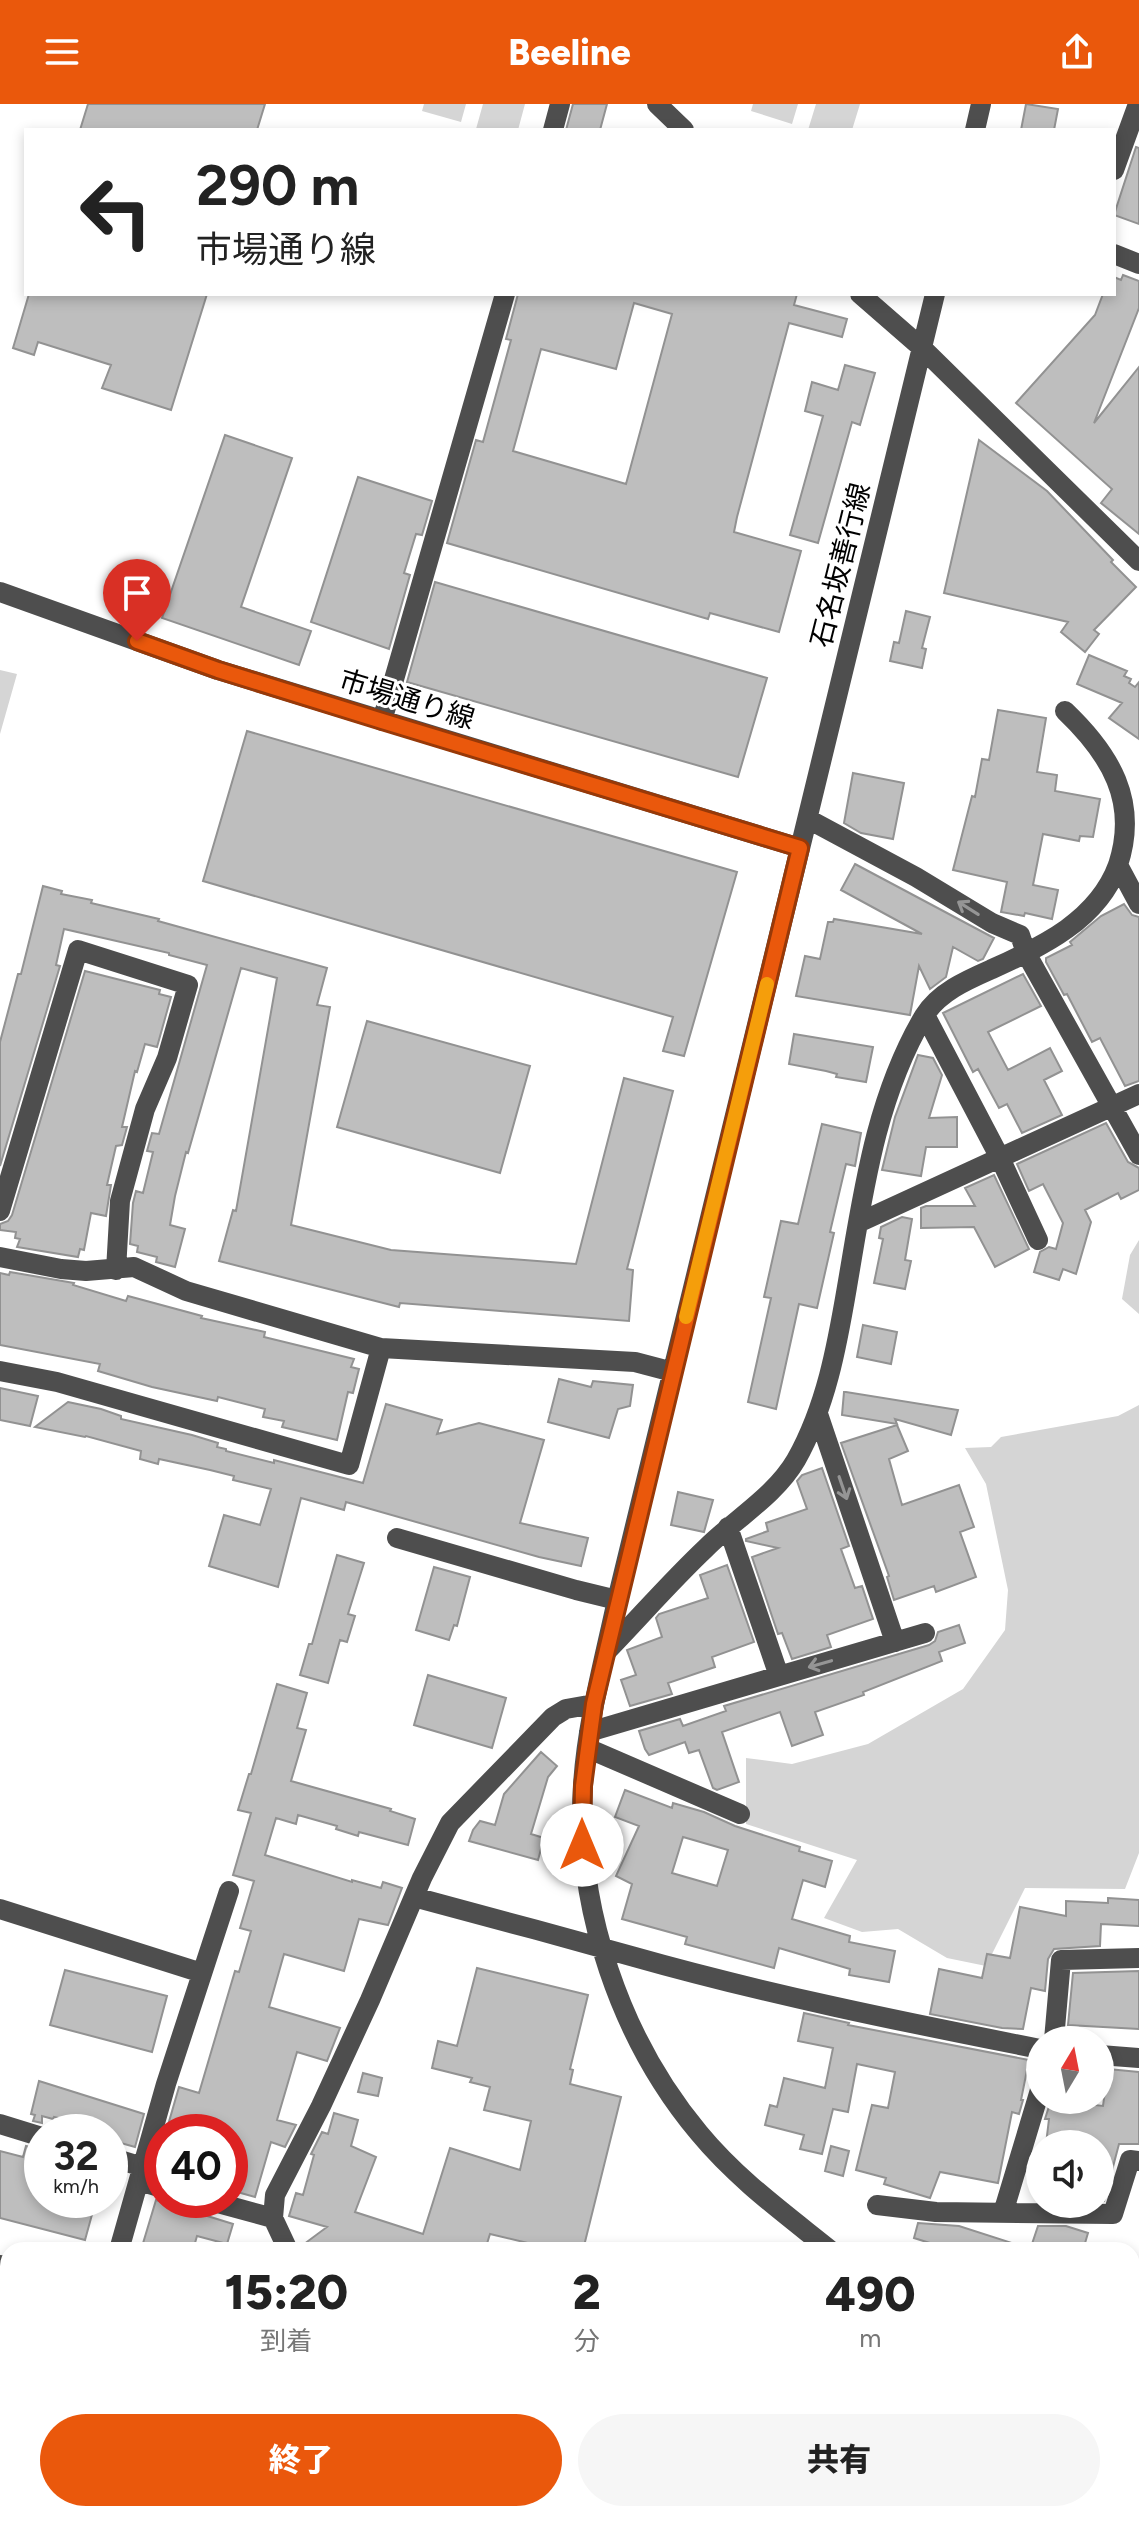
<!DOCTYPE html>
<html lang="ja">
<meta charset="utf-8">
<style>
body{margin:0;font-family:Figtree,"Noto Sans JP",sans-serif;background:#f6f6f6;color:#222;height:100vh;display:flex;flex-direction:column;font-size:30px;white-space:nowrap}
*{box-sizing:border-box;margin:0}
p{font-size:26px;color:#767676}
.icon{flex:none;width:44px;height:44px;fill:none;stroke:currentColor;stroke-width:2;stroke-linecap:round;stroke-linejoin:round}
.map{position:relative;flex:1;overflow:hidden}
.panel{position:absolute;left:0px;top:2138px;width:1140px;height:280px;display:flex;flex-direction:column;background:#fff;border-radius:24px 24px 0 0;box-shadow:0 4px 12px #0003}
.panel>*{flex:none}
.hud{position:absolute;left:24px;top:24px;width:1092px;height:168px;border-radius:0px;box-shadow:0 4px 12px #0003;background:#fff;color:#222;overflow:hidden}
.needle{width:52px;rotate:10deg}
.fabs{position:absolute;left:1026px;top:1922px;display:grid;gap:16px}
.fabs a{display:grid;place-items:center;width:88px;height:88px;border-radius:50%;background:#fff;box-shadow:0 4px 12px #0003;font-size:40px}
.speed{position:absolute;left:24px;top:2010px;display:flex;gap:16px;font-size:40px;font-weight:700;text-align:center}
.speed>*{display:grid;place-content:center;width:104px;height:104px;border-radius:50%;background:#fff;box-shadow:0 4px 12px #0003;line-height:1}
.speed small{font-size:20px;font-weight:400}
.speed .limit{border:12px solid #d22;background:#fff;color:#111}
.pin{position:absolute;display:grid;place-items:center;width:68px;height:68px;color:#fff;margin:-82px -34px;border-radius:50% 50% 50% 0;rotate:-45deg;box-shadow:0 0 8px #0007}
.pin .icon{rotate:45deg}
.me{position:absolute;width:88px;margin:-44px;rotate:0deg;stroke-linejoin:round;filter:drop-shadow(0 0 6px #0008)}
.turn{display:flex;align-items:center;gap:28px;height:168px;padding:0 40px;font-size:36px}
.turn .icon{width:104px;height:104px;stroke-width:2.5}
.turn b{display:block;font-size:56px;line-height:68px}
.eta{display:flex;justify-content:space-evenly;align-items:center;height:136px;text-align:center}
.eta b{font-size:48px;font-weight:800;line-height:56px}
.action{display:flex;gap:16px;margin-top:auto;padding:16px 40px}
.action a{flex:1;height:92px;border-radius:48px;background:#ea580c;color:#fff;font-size:32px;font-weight:800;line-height:92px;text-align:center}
.action a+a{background:#f6f6f6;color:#222}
header{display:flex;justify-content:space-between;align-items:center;height:104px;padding:0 40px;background:#ea580c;color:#fff;font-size:36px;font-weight:800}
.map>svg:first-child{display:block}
</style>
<header><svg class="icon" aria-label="menu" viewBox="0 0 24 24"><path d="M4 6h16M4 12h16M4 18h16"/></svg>Beeline<svg class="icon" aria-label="share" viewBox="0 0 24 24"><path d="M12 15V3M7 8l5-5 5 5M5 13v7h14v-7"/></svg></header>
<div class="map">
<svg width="1139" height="2418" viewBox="0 0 1139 2418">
<rect width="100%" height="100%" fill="#fff"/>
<path fill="#d5d5d5" d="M 424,0 L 466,0 L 461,18 L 422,7 Z
M 483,0 L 525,0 L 518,26 L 476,25 Z
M 753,0 L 798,0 L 792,20 L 751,7 Z
M 816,0 L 860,0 L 852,26 L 808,26 Z
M 0,566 L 17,570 L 0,630 Z
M 1139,1136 L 1139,1210 L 1122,1195 L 1130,1151 Z
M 1139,1301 L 1139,1749 L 1125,1785 L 1025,1784 L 986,1862 L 947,1854 L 898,1825 L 862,1828 L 824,1814 L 857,1756 L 746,1720 L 746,1654 L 792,1660 L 868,1640 L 963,1585 L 1005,1526 L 1008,1486 L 986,1380 L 965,1344 L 991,1343 L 1001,1333 L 1118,1312 Z
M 489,2410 L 665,2410 L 663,2418 L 494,2418 Z"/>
<path fill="#bebebe" stroke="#929292" stroke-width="2" fill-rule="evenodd" d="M 88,0 L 265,0 L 257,26 L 80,26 Z
M 573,0 L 607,0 L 600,26 L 566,26 Z
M 1026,0 L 1058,5 L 1054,26 L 1021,26 Z
M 1136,43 L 1139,44 L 1139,120 L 1114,111 Z
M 1123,171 L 1139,177 L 1139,204 L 1094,319 L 1139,263 L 1139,430 L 1101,399 L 1112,385 L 1016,299 L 1095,211 L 1103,190 L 1114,190 L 1114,173 L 1121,176 Z
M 29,190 L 207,190 L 171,306 L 102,284 L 111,261 L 38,238 L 34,251 L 13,244 Z
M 518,190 L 797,190 L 794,201 L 847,215 L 842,233 L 789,219 L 737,413 L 734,428 L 801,447 L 779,528 L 710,509 L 708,515 L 447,439 L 476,336 L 483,338 L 511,236 L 506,235 ZM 634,199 L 672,210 L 626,380 L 513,347 L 541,245 L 616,265 Z
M 845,261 L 875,269 L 860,321 L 852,318 L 818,439 L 790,431 L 823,312 L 805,307 L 812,278 L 838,286 Z
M 225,331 L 292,354 L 241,503 L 311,527 L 299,561 L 162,514 Z
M 979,336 L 1047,387 L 1113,456 L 1111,458 L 1136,483 L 1094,526 L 1099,530 L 1085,548 L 1061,528 L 1068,518 L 944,489 Z
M 358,373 L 432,397 L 422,431 L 416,430 L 404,469 L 410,471 L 389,545 L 311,518 Z
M 435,478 L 767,574 L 738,673 L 407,578 Z
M 906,507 L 930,513 L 922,544 L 926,545 L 922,564 L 890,557 L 894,538 L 899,539 Z
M 1089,551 L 1127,567 L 1124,572 L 1131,575 L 1129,579 L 1135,583 L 1139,578 L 1139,635 L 1109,614 L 1122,599 L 1077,580 Z
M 998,606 L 1046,614 L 1037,668 L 1057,671 L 1055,687 L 1100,695 L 1093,733 L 1080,732 L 1079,737 L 1043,730 L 1033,781 L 1058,786 L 1052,815 L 1025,809 L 1024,812 L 1001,808 L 1007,778 L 953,766 L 972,692 L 975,693 L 982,655 L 989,656 Z
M 247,627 L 737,768 L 684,952 L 663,947 L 673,913 L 203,777 Z
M 853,669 L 904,679 L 893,735 L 861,729 L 844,719 Z
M 855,760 L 994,834 L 983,855 L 978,857 L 953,843 L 946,873 L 930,885 L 919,862 L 910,911 L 796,892 L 805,852 L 820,855 L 828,818 L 833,818 L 834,815 L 922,830 L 841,786 Z
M 43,782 L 62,787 L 61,790 L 92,796 L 91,799 L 159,815 L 158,817 L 327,864 L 317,901 L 330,903 L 291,1121 L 391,1146 L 576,1160 L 624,974 L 673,987 L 627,1165 L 633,1166 L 629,1217 L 400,1199 L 399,1203 L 219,1157 L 233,1106 L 236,1107 L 277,874 L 241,864 L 188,1049 L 186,1048 L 175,1092 L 170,1121 L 185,1125 L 175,1163 L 156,1158 L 157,1153 L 137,1148 L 138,1142 L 130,1140 L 133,1099 L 136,1087 L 143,1089 L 153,1048 L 147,1047 L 152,1029 L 159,1030 L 207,861 L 169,851 L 169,849 L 64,825 L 56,861 L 60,862 L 0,1062 L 0,938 L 18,870 L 21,870 Z
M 1124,800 L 1132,811 L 1139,813 L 1139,977 L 1125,982 L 1100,934 L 1092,938 L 1067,890 L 1064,891 L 1046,858 L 1046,854 L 1072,841 L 1070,838 L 1101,812 Z
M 85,867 L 160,886 L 159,890 L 171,893 L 157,943 L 145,940 L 137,968 L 135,967 L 122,1023 L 127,1023 L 122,1041 L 116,1042 L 107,1081 L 111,1081 L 106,1112 L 91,1109 L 84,1146 L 80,1145 L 78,1153 L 17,1143 L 20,1135 L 15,1134 L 16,1128 L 0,1126 L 0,1120 L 8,1117 L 12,1111 Z
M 1023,870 L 1041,902 L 988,928 L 1008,966 L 1050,944 L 1062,967 L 1044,976 L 1062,1011 L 1022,1029 L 1007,1000 L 999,1004 L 978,965 L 973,968 L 943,909 Z
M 367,917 L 530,962 L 500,1069 L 337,1023 Z
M 794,930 L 873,943 L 866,978 L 836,973 L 837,970 L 826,967 L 789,960 Z
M 918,951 L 933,954 L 942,971 L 929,1014 L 957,1013 L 957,1043 L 926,1043 L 921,1072 L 882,1066 L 895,1013 Z
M 1106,1019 L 1128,1058 L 1139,1064 L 1139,1086 L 1121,1095 L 1118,1089 L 1085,1106 L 1091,1118 L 1076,1170 L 1063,1165 L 1059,1176 L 1034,1168 L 1040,1148 L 1049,1143 L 1056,1145 L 1063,1119 L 1043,1080 L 1029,1087 L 1017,1060 Z
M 822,1020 L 861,1029 L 855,1062 L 846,1060 L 830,1128 L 834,1129 L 817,1204 L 799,1200 L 776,1305 L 748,1298 L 771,1194 L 764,1193 L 781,1117 L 798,1120 Z
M 994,1071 L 1029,1145 L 995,1163 L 974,1123 L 921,1124 L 921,1104 L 926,1102 L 975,1102 L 965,1084 Z
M 902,1113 L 912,1115 L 905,1156 L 911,1157 L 905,1185 L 874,1179 L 883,1135 L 879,1134 L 881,1123 Z
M 10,1168 L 74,1179 L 73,1181 L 126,1197 L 128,1192 L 202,1212 L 201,1214 L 265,1228 L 264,1233 L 354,1255 L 351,1263 L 359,1265 L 353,1289 L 348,1288 L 337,1336 L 282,1323 L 284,1317 L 263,1313 L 265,1305 L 218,1293 L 217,1297 L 152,1283 L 98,1267 L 100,1260 L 0,1241 L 0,1169 L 9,1171 Z
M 863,1221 L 897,1228 L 891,1260 L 857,1253 Z
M 559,1275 L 591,1283 L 593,1277 L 633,1281 L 630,1302 L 618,1305 L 609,1334 L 548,1318 Z
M 0,1284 L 38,1292 L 30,1322 L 0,1316 Z
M 844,1288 L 846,1288 L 958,1306 L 951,1331 L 895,1315 L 897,1320 L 842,1311 Z
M 68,1298 L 101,1305 L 121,1312 L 121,1315 L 192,1331 L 218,1339 L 217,1343 L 226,1345 L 226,1347 L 274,1359 L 274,1356 L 363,1379 L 386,1300 L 442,1316 L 437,1330 L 479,1319 L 544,1336 L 520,1419 L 588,1434 L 581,1462 L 539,1453 L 346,1398 L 344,1406 L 301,1394 L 278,1483 L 209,1462 L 224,1411 L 260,1421 L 271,1385 L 233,1376 L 234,1372 L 210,1366 L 159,1355 L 158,1360 L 140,1355 L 141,1347 L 86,1332 L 85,1333 L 35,1323 Z
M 897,1321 L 908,1347 L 889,1355 L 902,1401 L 959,1381 L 974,1423 L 960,1428 L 976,1473 L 936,1488 L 934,1482 L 894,1496 L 887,1473 L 889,1472 L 841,1339 Z
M 822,1364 L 849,1442 L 841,1445 L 855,1484 L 862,1482 L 873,1515 L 827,1531 L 831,1543 L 792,1555 L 782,1529 L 778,1530 L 752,1453 L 778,1444 L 746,1437 L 746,1435 L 768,1427 L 766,1419 L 807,1405 L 797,1377 L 802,1371 Z
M 678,1388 L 713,1396 L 704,1428 L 671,1421 Z
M 337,1451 L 364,1459 L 348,1510 L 355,1512 L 347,1538 L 340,1536 L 328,1579 L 300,1571 L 309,1540 L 312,1540 Z
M 727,1461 L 754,1538 L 712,1553 L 715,1563 L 668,1579 L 672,1590 L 630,1602 L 621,1576 L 636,1571 L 627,1546 L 662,1533 L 656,1514 L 659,1510 L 708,1494 L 700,1471 Z
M 434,1463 L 470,1473 L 457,1522 L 454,1521 L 449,1536 L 416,1526 Z
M 959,1521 L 965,1539 L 939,1548 L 942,1557 L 863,1588 L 864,1591 L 815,1608 L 823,1631 L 792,1642 L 780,1608 L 722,1628 L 739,1678 L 717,1686 L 713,1684 L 699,1646 L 689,1649 L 685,1638 L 649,1651 L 645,1645 L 639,1627 L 680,1615 L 683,1622 L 726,1607 L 724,1602 L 929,1541 L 935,1537 L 938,1528 Z
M 428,1571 L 506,1594 L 492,1644 L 414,1621 Z
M 277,1580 L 307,1589 L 297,1624 L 306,1626 L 291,1677 L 391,1705 L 390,1707 L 415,1715 L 408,1741 L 359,1728 L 358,1732 L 336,1725 L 337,1722 L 298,1711 L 296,1720 L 276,1714 L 265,1751 L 352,1778 L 352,1776 L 381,1784 L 383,1778 L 402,1784 L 388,1821 L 359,1815 L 344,1867 L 284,1850 L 269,1903 L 340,1924 L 327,1957 L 297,1948 L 277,2016 L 296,2021 L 285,2043 L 271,2038 L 255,2093 L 230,2086 L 230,2028 L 166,2028 L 179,1983 L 199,1989 L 235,1867 L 239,1868 L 251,1827 L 240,1824 L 254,1777 L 233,1771 L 251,1709 L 238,1706 L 249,1670 L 251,1670 Z
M 541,1648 L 557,1662 L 548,1673 L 531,1730 L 544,1734 L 538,1756 L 469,1737 L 473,1726 L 480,1717 L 495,1721 L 504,1690 Z
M 625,1686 L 672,1704 L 673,1699 L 704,1708 L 735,1722 L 800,1743 L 799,1747 L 832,1757 L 825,1783 L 803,1776 L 792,1815 L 850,1832 L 849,1838 L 895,1847 L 889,1878 L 849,1871 L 850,1865 L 779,1844 L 774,1864 L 685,1840 L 687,1833 L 622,1815 L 632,1780 L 616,1772 L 639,1722 L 615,1713 ZM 683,1733 L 728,1746 L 717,1782 L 672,1769 Z
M 1108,1794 L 1139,1796 L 1139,1822 L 1101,1820 L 1100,1842 L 1054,1845 L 1048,1855 L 1045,1887 L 1031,1884 L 1023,1925 L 1002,1924 L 930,1910 L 939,1865 L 982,1874 L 987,1850 L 1010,1854 L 1020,1803 L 1066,1812 L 1066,1797 L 1108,1799 Z
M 477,1864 L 588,1891 L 570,1965 L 573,1966 L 570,1980 L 621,1993 L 583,2146 L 557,2146 L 490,2130 L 485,2146 L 301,2146 L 300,2143 L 327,2123 L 289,2112 L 296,2089 L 303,2091 L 314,2051 L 311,2050 L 322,2028 L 328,2030 L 334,2009 L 358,2016 L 351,2042 L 376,2053 L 355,2108 L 423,2130 L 450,2044 L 520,2066 L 531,2017 L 484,2006 L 490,1983 L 470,1978 L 472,1974 L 432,1964 L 438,1937 L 457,1942 Z
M 65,1866 L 167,1892 L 152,1948 L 50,1921 Z
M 1139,1867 L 1139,1925 L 1068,1921 L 1073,1869 Z
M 804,1909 L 849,1919 L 848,1921 L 1029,1956 L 1021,1996 L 1023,1996 L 1019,2010 L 1012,2008 L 998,2079 L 940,2068 L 930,2094 L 884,2080 L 886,2074 L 856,2066 L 872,2001 L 888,2004 L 895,1968 L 857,1960 L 848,2008 L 833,2005 L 822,2050 L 800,2045 L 804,2031 L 765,2021 L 770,2001 L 777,2003 L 784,1974 L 825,1984 L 833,1944 L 798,1937 Z
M 1108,1965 L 1139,1968 L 1139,2040 L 1119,2040 L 1104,2097 L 1100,2097 L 1100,2040 L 1046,2040 L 1049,2015 L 1045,2015 L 1051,1996 L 1103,2002 Z
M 363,1969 L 382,1974 L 378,1992 L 358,1988 Z
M 39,1977 L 144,2010 L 135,2043 L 110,2036 L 110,2027 L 54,2013 L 53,2015 L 42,2012 L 42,2019 L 33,2017 L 35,2011 L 31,2010 Z
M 26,2042 L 42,2046 L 42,2096 L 96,2096 L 85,2136 L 0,2114 L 0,2047 L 23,2053 Z
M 831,2042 L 849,2047 L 843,2072 L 825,2067 Z
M 156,2096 L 233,2120 L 227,2140 L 197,2132 L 193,2146 L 141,2146 Z
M 918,2119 L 959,2122 L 1021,2142 L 1021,2146 L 952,2146 L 914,2134 Z
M 1038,2122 L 1066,2122 L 1088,2129 L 1083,2146 L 1030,2146 Z"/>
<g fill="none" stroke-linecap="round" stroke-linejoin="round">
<path stroke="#4e4e4e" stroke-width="20" d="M 657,0 L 684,26
M 553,26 L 560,0
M 975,26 L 981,0
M 1114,66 L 1138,0
M 1114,150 L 1139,160
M 860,190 L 922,244 L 1139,457
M 0,488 L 218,566 L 800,744
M 382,617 L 505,190
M 808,715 L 916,773 L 992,819 L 1020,831 L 1026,849 L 1139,1051
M 1118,761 L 1139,800
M 925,911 L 1000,1054 L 1038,1136
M 0,1107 L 78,846 L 188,881 L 167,954 L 145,1005 L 120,1097 L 116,1166
M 858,1119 L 1139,990
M 0,1153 L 61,1165 L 86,1167 L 134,1163 L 186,1187 L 381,1244 L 635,1258 L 673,1268
M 0,1267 L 57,1278 L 349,1361 L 381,1244
M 818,1310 L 895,1538
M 728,1423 L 779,1572
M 397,1434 L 576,1486 L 617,1496
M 606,1548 C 639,1514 671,1477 706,1444 C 735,1415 775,1392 796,1356 C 826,1303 837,1242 847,1183 C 863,1090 875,995 924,912 C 939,888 967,876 992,865 C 1043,842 1098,816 1118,761 C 1139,697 1110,650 1065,607
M 589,1628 L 925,1529
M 587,1644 L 740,1710
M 414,1793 C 486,1812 559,1832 631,1852 C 765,1890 903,1918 1040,1945
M 0,1805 L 202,1869
M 1054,1936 L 1061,1856 L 1139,1854
M 1100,1951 L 1139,1954
M 0,2020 L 42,2033
M 110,2053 L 143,2063
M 139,2077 L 162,2084
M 207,2096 L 273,2114
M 877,2101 L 936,2108 L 1113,2110 L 1130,2056 L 1139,2057
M 1003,2109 L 1040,1986
M 119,2146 L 166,1980 L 229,1787
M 288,2146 L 273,2114 L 275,2091 L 321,2002 L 370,1896 L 422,1774 L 450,1719 L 553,1613 L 566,1605 L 594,1600
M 830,2146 C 784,2109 737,2075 699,2029 C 621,1936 575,1803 583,1681 C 587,1618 604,1557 617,1496 L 935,190
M 0,2161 L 8,2163
M 1132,2218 L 1139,2216
M 0,2237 L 8,2248
M 1132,2375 L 1139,2380
M 109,2410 L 114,2418
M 460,2410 L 465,2418
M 419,2418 L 440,2410"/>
</g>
<defs><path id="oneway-shaft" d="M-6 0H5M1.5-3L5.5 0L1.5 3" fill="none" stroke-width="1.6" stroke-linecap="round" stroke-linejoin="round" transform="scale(2)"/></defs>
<g stroke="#959595">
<use href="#oneway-shaft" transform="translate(968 804) rotate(-148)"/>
<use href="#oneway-shaft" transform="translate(843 1384) rotate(71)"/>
<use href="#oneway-shaft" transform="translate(820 1560) rotate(164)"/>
</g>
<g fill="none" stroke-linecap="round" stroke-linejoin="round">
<defs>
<path id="route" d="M 137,537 L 218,566 L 382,617 L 800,744 L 594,1600 L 583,1682 L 582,1741"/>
</defs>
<use href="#route" stroke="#983908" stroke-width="20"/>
<use href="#route" stroke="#ea580c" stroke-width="14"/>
<path stroke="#f59e0b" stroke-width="14" d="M 686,1213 L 767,880"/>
</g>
<g text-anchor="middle" stroke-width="6" stroke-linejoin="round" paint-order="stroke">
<g font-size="28" fill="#000" stroke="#fff">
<text transform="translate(840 461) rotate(-76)" y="10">石名坂善行線</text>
<text transform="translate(407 595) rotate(17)" y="10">市場通り線</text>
</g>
</g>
</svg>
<div class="fabs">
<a><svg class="needle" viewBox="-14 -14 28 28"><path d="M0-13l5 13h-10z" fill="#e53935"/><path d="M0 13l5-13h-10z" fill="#767676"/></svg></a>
<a><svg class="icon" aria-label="sound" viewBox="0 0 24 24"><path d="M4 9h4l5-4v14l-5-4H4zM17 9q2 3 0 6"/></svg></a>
</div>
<div class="speed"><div>32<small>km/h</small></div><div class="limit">40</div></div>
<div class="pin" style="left:137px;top:537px;background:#d93025"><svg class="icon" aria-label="arrive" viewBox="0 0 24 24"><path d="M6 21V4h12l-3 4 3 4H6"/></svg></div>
<svg class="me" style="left:582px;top:1741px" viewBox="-20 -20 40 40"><circle r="19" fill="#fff"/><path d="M0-13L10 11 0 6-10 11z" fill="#ea580c"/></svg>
<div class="hud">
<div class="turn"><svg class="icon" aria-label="left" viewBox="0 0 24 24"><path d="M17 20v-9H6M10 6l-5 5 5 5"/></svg><div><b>290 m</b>市場通り線</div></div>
</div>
<section class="panel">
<div class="eta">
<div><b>15:20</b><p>到着</p></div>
<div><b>2</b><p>分</p></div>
<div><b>490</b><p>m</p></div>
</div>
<div class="action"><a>終了</a><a>共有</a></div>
</section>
</div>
